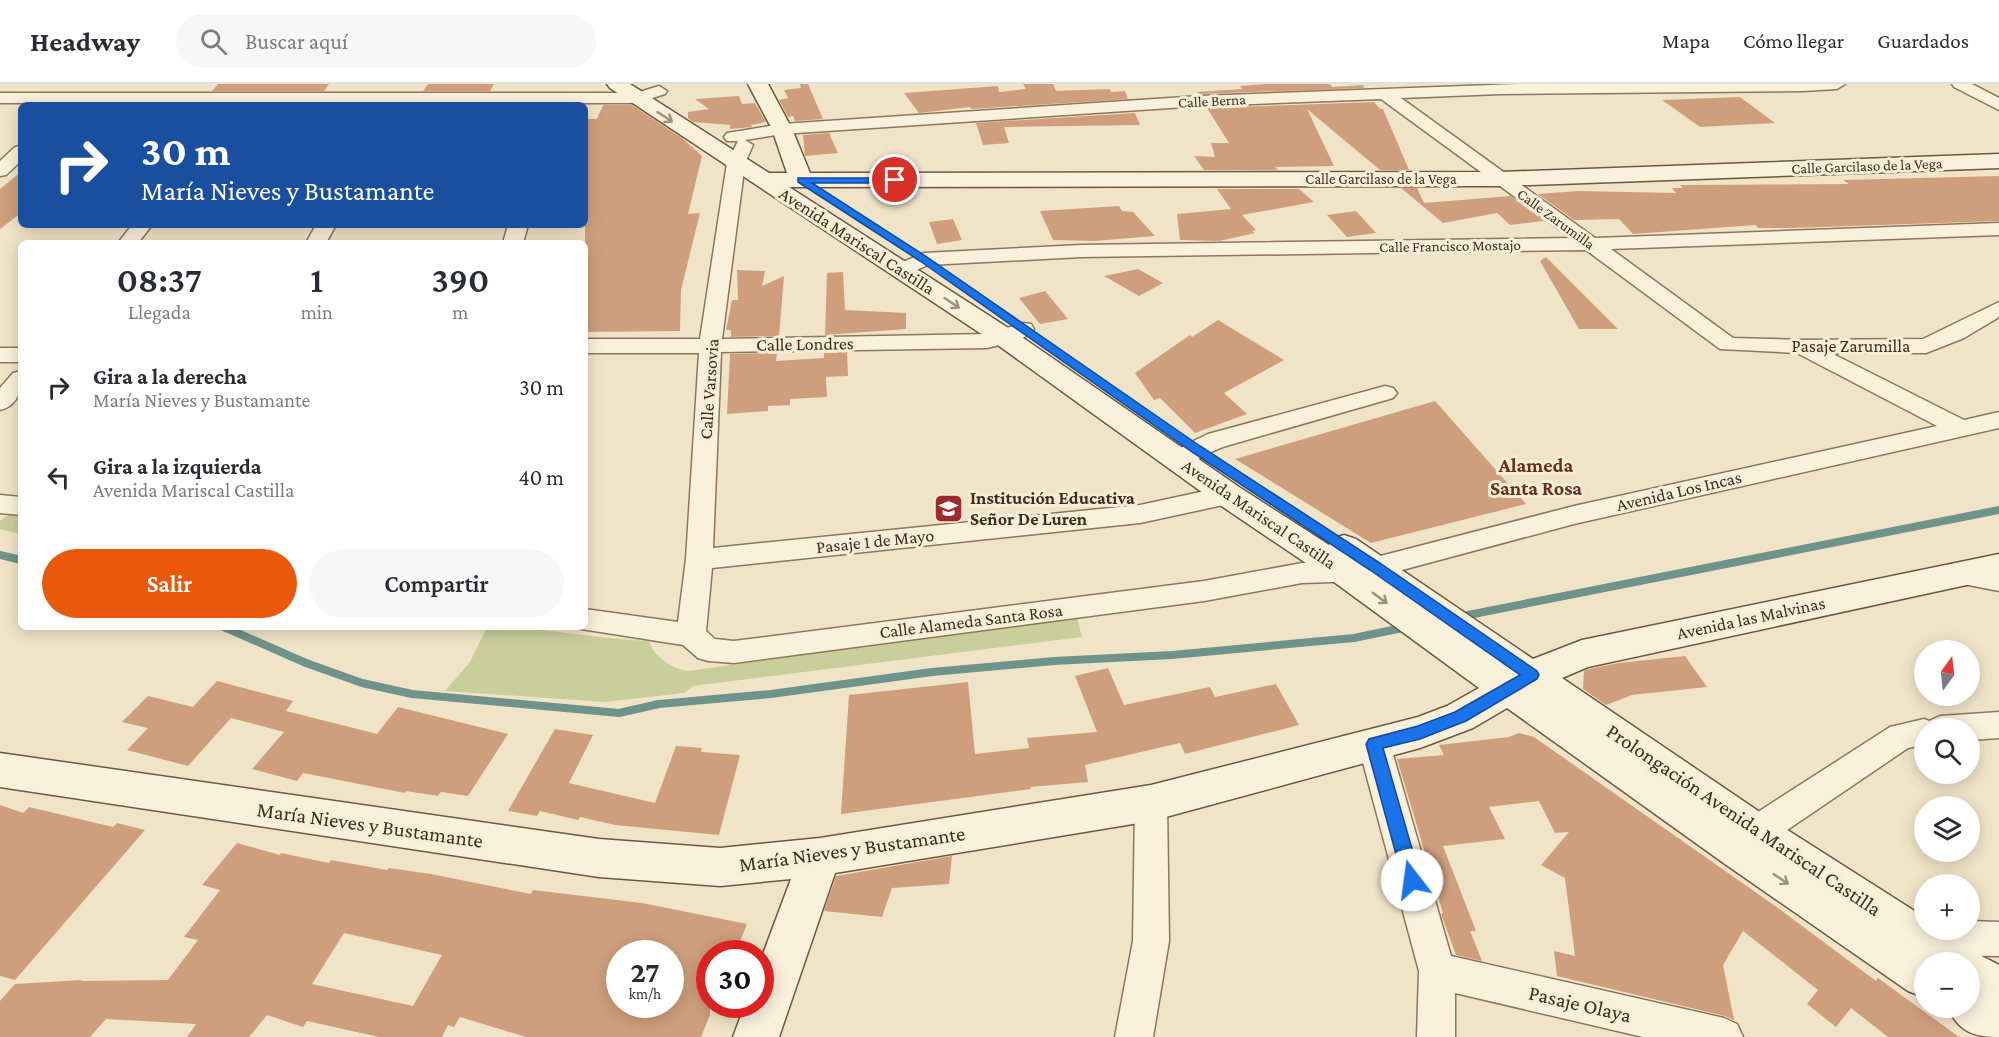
<!DOCTYPE html>
<html lang="es">
<meta charset="utf-8">
<style>
body{margin:0;font-family:"Crimson Pro",serif;background:#f7f7f7;color:#2b2b33;height:100vh;display:flex;flex-direction:column;font-size:22px;white-space:nowrap}
*{box-sizing:border-box;margin:0}
p{font-size:20px;color:#7c7c81}
.icon{flex:none;width:33px;height:33px;fill:none;stroke:currentColor;stroke-width:2;stroke-linecap:round;stroke-linejoin:round}
.map{position:relative;flex:1;overflow:hidden}
.details{position:absolute;left:18px;top:156px;width:570px;height:390px;display:flex;flex-direction:column;background:#fff;border-radius:9px;box-shadow:0 3px 15px #0003}
.details>*{flex:none}
.hud{position:absolute;left:18px;top:18px;width:570px;height:126px;border-radius:9px;box-shadow:0 3px 15px #0003;background:#1a4fa0;color:#fff;overflow:hidden}
.needle{width:39px;rotate:15deg}
.tools{position:absolute;left:1914px;top:556px;display:grid;gap:12px}
.tools a{display:grid;place-items:center;width:66px;height:66px;border-radius:50%;background:#fff;box-shadow:0 3px 15px #0003;font-size:30px}
.speed{position:absolute;left:606px;top:856px;display:flex;gap:12px;font-size:30px;font-weight:700;text-align:center}
.speed>*{display:grid;place-content:center;width:78px;height:78px;border-radius:50%;background:#fff;box-shadow:0 3px 15px #0003;line-height:1}
.speed small{font-size:15px;font-weight:400}
.speed .limit{border:9px solid #d22;background:#fff;color:#111}
.pin{position:absolute;display:grid;place-items:center;width:51px;height:51px;color:#fff;margin:-26px;border:3px solid #fff;border-radius:50%;box-shadow:0 2px 6px #0007}
.me{position:absolute;width:66px;margin:-33px;rotate:345deg;stroke-linejoin:round;filter:drop-shadow(0 0 4px #0008)}
.turn{display:flex;align-items:center;gap:21px;height:126px;padding:0 24px;font-size:27px}
.turn .icon{width:78px;height:78px;stroke-width:2.5}
.turn b{display:block;font-size:42px;line-height:51px}
.eta{display:flex;justify-content:space-evenly;align-items:center;height:102px;text-align:center}
.eta b{font-size:36px;font-weight:600;line-height:42px}
.primary-button{display:flex;gap:12px;margin-top:auto;padding:12px 24px}
.primary-button a{flex:1;height:69px;border-radius:36px;background:#ea580c;color:#fff;font-size:24px;font-weight:600;line-height:69px;text-align:center}
.primary-button a+a{background:#f7f7f7;color:#2b2b33}
ul{padding:0;list-style:none}
li{display:flex;align-items:center;gap:18px;height:90px;padding:0 24px}
li div{flex:1}
li b{display:block;font-size:22px}
li em{font-style:normal}
header{display:flex;align-items:center;gap:36px;box-sizing:border-box;height:84px;padding:0 30px;background:#fff;border-bottom:2px solid #e1e1e2}
header strong{font-size:28px}
nav{display:flex;gap:33px;margin-inline-start:auto;font-size:21px}
.search{width:420px;height:54px;background:#f7f7f7;display:flex;align-items:center;gap:15px;box-sizing:border-box;padding:0 21px;border-radius:33px;color:#7c7c81;font-size:22px}
.map>svg:first-child{display:block}
</style>
<header>
<strong>Headway</strong>
<div class="search"><svg class="icon" aria-label="search" viewBox="0 0 24 24"><circle cx="10" cy="10" r="6"/><path d="M15 15l6 6"/></svg>Buscar aquí</div>
<nav><a>Mapa</a><a>Cómo llegar</a><a>Guardados</a></nav>
</header>
<div class="map">
<svg width="1999" height="953" viewBox="0 0 1999 953">
<rect width="100%" height="100%" fill="#f0e4c8"/>
<path fill="#c9cf9b" d="M 21,421 L 21,450 L 0,445 L 0,437 Z
M 1077,534 L 1082,553 L 693,602 L 684,609 L 605,618 L 445,607 L 470,578 L 487,543 C 542,543 595,555 649,557 C 653,572 673,586 689,587 L 1007,540 Z"/>
<g fill="none" stroke-linecap="round" stroke-linejoin="round">
<path stroke="#6f938a" stroke-width="8" d="M 0,471 L 21,476
M 1458,533 L 1999,426
M 224,543 L 306,579 L 362,599 L 412,610 L 619,629 L 659,620 L 771,610 L 932,588 L 1054,577 L 1172,571 L 1354,554 L 1407,543"/>
</g>
<path fill="#cf9f7d" fill-rule="evenodd" d="M 218,0 L 329,0 L 324,7 L 212,7 Z
M 428,0 L 494,0 L 490,7 L 423,7 Z
M 800,0 L 808,0 L 823,35 L 795,37 L 793,32 L 788,33 L 779,16 L 788,14 L 784,6 L 801,4 Z
M 1023,0 L 1053,0 L 1056,7 L 1110,5 L 1111,8 L 1125,7 L 1128,15 L 971,25 L 970,23 L 919,29 L 904,9 L 998,2 L 999,8 L 1026,5 Z
M 1266,0 L 1330,0 L 1332,3 L 1363,1 L 1364,4 L 1199,10 L 1197,8 L 1242,5 L 1240,2 Z
M 739,12 L 742,20 L 755,19 L 766,38 L 751,41 L 752,43 L 730,45 L 730,41 L 693,38 L 688,34 L 688,28 L 709,25 L 695,15 Z
M 1740,13 L 1775,39 L 1700,43 L 1662,16 Z
M 1374,18 L 1380,25 L 1383,25 L 1409,86 L 1380,86 L 1307,25 L 1334,82 L 1275,83 L 1278,86 L 1204,86 L 1194,72 L 1215,73 L 1211,59 L 1229,59 L 1207,24 Z
M 603,21 L 632,21 L 682,54 L 702,72 L 688,130 L 700,129 L 681,206 L 680,247 L 585,248 L 585,35 L 597,35 Z
M 1135,29 L 1140,41 L 1004,43 L 1009,59 L 983,61 L 976,39 Z
M 829,49 L 838,69 L 805,72 L 803,51 Z
M 21,88 L 21,129 L 0,145 L 0,105 Z
M 1999,92 L 1999,137 L 1793,144 L 1758,144 L 1756,141 L 1633,150 L 1619,135 L 1574,136 L 1538,110 L 1578,107 L 1676,109 L 1672,104 L 1683,104 L 1680,101 L 1849,100 L 1843,96 Z
M 1401,104 L 1417,104 L 1424,119 L 1510,112 L 1544,137 L 1510,141 L 1497,129 L 1443,139 Z
M 1217,105 L 1299,105 L 1314,118 L 1242,131 L 1256,146 L 1252,147 L 1255,149 L 1219,157 L 1180,156 L 1177,130 L 1231,125 Z
M 1119,122 L 1122,127 L 1133,128 L 1155,152 L 1095,157 L 1053,156 L 1040,127 Z
M 1356,127 L 1376,149 L 1347,153 L 1327,131 Z
M 953,135 L 962,156 L 937,160 L 929,138 Z
M 1546,173 L 1618,245 L 1579,245 L 1540,177 Z
M 1138,185 L 1163,199 L 1139,212 L 1104,192 Z
M 737,186 L 765,187 L 762,202 L 784,192 L 779,252 L 731,253 L 731,246 L 726,246 L 732,216 L 738,216 Z
M 843,188 L 845,226 L 906,229 L 906,245 L 825,251 L 827,189 Z
M 1045,207 L 1068,235 L 1040,240 L 1019,214 Z
M 1218,236 L 1284,276 L 1224,309 L 1247,330 L 1195,349 L 1160,314 L 1154,316 L 1135,289 L 1190,251 L 1192,253 Z
M 847,268 L 848,292 L 826,293 L 827,313 L 790,315 L 790,321 L 768,322 L 768,327 L 727,330 L 730,270 L 777,269 L 776,277 L 824,274 L 824,269 Z
M 1435,317 L 1526,420 L 1371,459 L 1235,375 Z
M 1685,572 L 1707,603 L 1632,611 L 1606,621 L 1583,605 L 1584,587 L 1589,585 L 1619,579 Z
M 1108,584 L 1124,621 L 1210,603 L 1215,613 L 1276,600 L 1299,641 L 1185,670 L 1180,659 L 1085,681 L 1088,698 L 1030,703 L 1031,705 L 841,730 L 849,611 L 968,598 L 975,670 L 1029,664 L 1027,654 L 1097,648 L 1075,592 Z
M 217,597 L 293,617 L 286,627 L 377,650 L 398,623 L 508,650 L 468,712 L 441,708 L 438,712 L 406,707 L 405,709 L 303,689 L 297,697 L 252,685 L 284,648 L 231,634 L 188,682 L 127,666 L 148,644 L 122,638 L 148,612 L 193,623 Z
M 555,645 L 593,651 L 569,699 L 655,719 L 676,662 L 702,664 L 701,668 L 740,671 L 719,751 L 615,741 L 580,733 L 578,736 L 540,727 L 537,732 L 508,727 Z
M 1519,649 L 1534,653 L 1778,824 L 1876,897 L 1878,894 L 1959,953 L 1888,953 L 1851,924 L 1836,943 L 1807,920 L 1818,906 L 1743,847 L 1723,881 L 1734,936 L 1725,932 L 1557,892 L 1554,867 L 1575,872 L 1565,794 L 1541,781 L 1569,748 L 1555,749 L 1539,717 L 1489,723 L 1505,755 L 1443,762 L 1476,847 L 1470,847 L 1482,877 L 1456,871 L 1444,838 L 1441,830 L 1443,829 L 1397,675 L 1444,671 L 1439,661 L 1509,653 Z
M 0,721 L 23,729 L 29,723 L 113,743 L 117,739 L 145,746 L 15,896 L 0,892 Z
M 237,759 L 280,771 L 281,769 L 329,779 L 331,776 L 387,786 L 389,784 L 431,790 L 531,810 L 533,806 L 642,819 L 747,840 L 735,870 L 710,870 L 710,931 L 701,953 L 526,953 L 460,933 L 454,943 L 448,941 L 442,953 L 379,953 L 307,937 L 303,943 L 267,931 L 249,953 L 187,953 L 196,940 L 106,935 L 90,953 L 0,953 L 0,917 L 15,900 L 82,896 L 81,897 L 168,896 L 198,856 L 184,853 L 220,806 L 202,801 ZM 344,849 L 442,871 L 413,922 L 312,900 ZM 620,870 L 670,870 L 670,921 L 620,921 Z
M 952,772 L 949,800 L 892,804 L 882,833 L 824,827 L 836,792 Z"/>
<g fill="none" stroke-linecap="round" stroke-linejoin="round">
<defs>
<path id="street" d="M 1518,0 L 1845,0 L 1837,5 L 1803,7 L 1501,10 L 1401,14 L 1595,154 L 1999,139 L 1999,151 L 1611,165 L 1733,254 L 1802,256 L 1923,255 L 1999,218 L 1999,233 L 1964,254 L 1926,269 L 1831,269 L 1964,336 L 1999,328 L 1999,344 L 1574,440 L 1361,497 L 1302,499 L 1204,517 L 734,579 L 708,577 L 698,574 L 683,561 L 575,544 L 585,543 L 585,525 L 678,538 L 686,475 L 699,269 L 585,269 L 585,255 L 700,255 L 727,79 L 738,57 L 727,57 L 724,53 L 727,49 L 782,40 L 1200,12 ZM 1381,15 L 1571,154 L 1081,161 L 924,169 L 896,181 L 893,185 L 896,189 L 910,189 L 928,181 L 1081,173 L 1586,166 L 1720,265 L 1797,269 L 1937,342 L 1574,422 L 1361,477 L 1302,479 L 1204,497 L 734,557 L 715,555 L 706,547 L 712,484 L 1140,439 L 1228,420 L 1237,417 L 1241,411 L 1237,405 L 1228,402 L 1140,421 L 713,464 L 721,268 L 987,264 C 1001,260 1025,258 1034,245 L 1031,240 L 1023,239 L 987,250 L 722,255 L 745,79 L 753,61 L 745,56 L 782,50 L 1200,22 Z
M 1952,0 L 1972,0 L 1999,14 L 1999,26 L 1954,3 Z
M 659,2 L 667,7 L 665,10 L 637,19 L 0,19 L 0,9 L 636,9 Z
M 21,62 L 21,77 L 6,91 L 0,92 L 0,77 L 15,63 Z
M 132,141 L 152,141 L 138,159 L 118,159 Z
M 316,141 L 336,141 L 326,159 L 306,159 Z
M 508,141 L 528,141 L 523,159 L 503,159 Z
M 0,264 L 21,264 L 21,278 L 0,278 Z
M 21,287 C 21,305 20,321 0,326 L 0,304 L 13,289 Z
M 1385,302 L 1393,304 L 1397,309 L 1393,314 L 1226,362 C 1219,364 1213,367 1207,370 C 1193,377 1188,387 1171,383 L 1168,377 C 1177,363 1194,357 1208,350 Z
M 0,411 L 21,413 L 21,431 L 0,429 Z
M 1958,480 L 1999,487 L 1999,507 L 1948,497 L 1944,490 L 1948,483 Z
M 1999,628 L 1999,654 L 1970,656 L 1970,645 L 1924,645 L 1924,661 L 1908,664 L 1768,759 L 1757,772 L 1745,776 L 1733,772 L 1728,761 L 1733,750 L 1744,737 L 1890,643 L 1924,635 L 1929,637 L 1940,632 Z
M 1374,647 L 1385,651 L 1390,660 L 1451,872 L 1724,934 L 1737,940 L 1743,953 L 1643,953 L 1455,909 L 1455,953 L 1417,953 L 1419,887 L 1358,660 L 1363,651 Z
M 1151,705 L 1163,709 L 1167,719 L 1169,857 L 1153,953 L 1115,953 L 1133,857 L 1135,719 L 1139,709 Z
M 1922,837 L 1924,837 L 1924,846 L 1970,846 L 1970,837 L 1999,838 L 1999,872 L 1922,871 L 1909,866 L 1904,854 L 1909,842 Z"/>
<path id="secondary" d="M 607,0 L 630,0 L 769,89 L 787,89 L 772,45 L 748,0 L 768,0 L 792,45 L 810,89 L 1501,88 L 1999,70 L 1999,84 L 1501,102 L 789,103 L 1013,247 L 1239,403 L 1329,461 L 1332,455 L 1344,451 L 1356,455 L 1533,575 L 1582,556 L 1999,470 L 1999,494 L 1588,583 L 1562,594 L 1770,735 L 1924,833 L 1924,846 L 1945,846 L 1973,864 L 1974,868 L 1999,881 L 1999,953 C 1974,953 1959,948 1948,924 L 1970,924 L 1970,879 L 1924,879 L 1924,913 L 1908,907 L 1725,780 L 1507,624 L 1473,644 L 1420,664 L 1151,737 L 835,789 L 779,953 L 733,953 L 745,921 L 760,921 L 760,878 L 791,795 L 720,802 L 599,793 L 0,703 L 0,669 L 599,755 L 720,764 L 820,754 L 1151,701 L 1418,633 L 1447,622 L 1479,604 L 1334,498 L 1217,419 L 995,259 L 610,4 Z"/>
</defs>
<use href="#street" stroke="#8d765c" stroke-width="3"/>
<use href="#secondary" stroke="#6f573f" stroke-width="3"/>
<use href="#street" fill="#faf1dc" fill-rule="evenodd"/>
<use href="#secondary" fill="#faf1dc" fill-rule="evenodd"/>
</g>
<defs><path id="oneway-shaft" d="M-6 0H5M1.5-3L5.5 0L1.5 3" fill="none" stroke-width="1.6" stroke-linecap="round" stroke-linejoin="round" transform="scale(1.5)"/></defs>
<g stroke="#9c907e">
<use href="#oneway-shaft" transform="translate(665 33) rotate(33)"/>
<use href="#oneway-shaft" transform="translate(952 219) rotate(34)"/>
<use href="#oneway-shaft" transform="translate(1380 514) rotate(36)"/>
<use href="#oneway-shaft" transform="translate(1781 795) rotate(34)"/>
</g>
<path fill="#1a73e8" stroke="#114b97" stroke-width="1.5" d="M 798,94 L 898,94 L 899,96 L 895,99 L 812,99 L 927,173 L 1200,362 L 1380,479 L 1537,587 L 1539,591 L 1537,595 L 1466,637 L 1420,655 L 1383,664 L 1421,796 L 1418,802 L 1412,805 L 1406,802 L 1403,796 L 1366,660 L 1369,655 L 1418,642 L 1455,628 L 1520,591 L 1370,486 L 1192,368 L 920,177 L 798,98 Z"/>
<defs>
<symbol id="school-square" viewBox="-11 -11 22 22"><rect x="-9" y="-9" width="18" height="18" rx="4" fill="#9e2a2b" stroke="#f7eed8"/><path d="M0-5L7-2L0 1L-7-2ZM-4 1L0 2.5L4 1V4Q0 6-4 4Z" fill="#fff"/></symbol>
</defs>
<g fill-rule="evenodd">
<use href="#school-square" x="932" y="408" width="33" height="33"/>
</g>
<g text-anchor="middle" stroke-width="6" stroke-linejoin="round" paint-order="stroke">
<g font-size="15" fill="#3d2e20" stroke="#f7eed8">
<text transform="translate(1212 17) rotate(-3)" y="5">Calle Berna</text>
<text transform="translate(1867 82) rotate(-2)" y="5">Calle Garcilaso de la Vega</text>
<text x="1381" y="100">Calle Garcilaso de la Vega</text>
<text transform="translate(1556 135) rotate(36)" y="5">Calle Zarumilla</text>
<text transform="translate(1450 162) rotate(-1)" y="5">Calle Francisco Mostajo</text>
</g>
<g font-size="18" fill="#3d2e20" stroke="#f7eed8">
<text transform="translate(857 157) rotate(33)" y="6">Avenida Mariscal Castilla</text>
<text transform="translate(805 260) rotate(-1)" y="6">Calle Londres</text>
<text x="1851" y="268">Pasaje Zarumilla</text>
<text transform="translate(709 305) rotate(-86)" y="6">Calle Varsovia</text>
<text transform="translate(1679 407) rotate(-13)" y="6">Avenida Los Incas</text>
<text transform="translate(1259 430) rotate(34)" y="6">Avenida Mariscal Castilla</text>
<text transform="translate(875 457) rotate(-6)" y="6">Pasaje 1 de Mayo</text>
<text transform="translate(1751 534) rotate(-12)" y="6">Avenida las Malvinas</text>
<text transform="translate(971 537) rotate(-7)" y="6">Calle Alameda Santa Rosa</text>
</g>
<g font-size="18" font-weight="bold" fill="#3d2e20" stroke="#f7eed8" text-anchor="start">
<text x="970" y="420">Institución Educativa<tspan x="970" dy="21">Señor De Luren</tspan></text>
</g>
<g font-size="20" font-weight="bold" fill="#6b2e1e" stroke="#f7eed8">
<text x="1536" y="388">Alameda<tspan x="1536" dy="23">Santa Rosa</tspan></text>
</g>
<g font-size="21" fill="#3d2e20" stroke="#f7eed8">
<text transform="translate(1744 736) rotate(34)" y="7">Prolongación Avenida Mariscal Castilla</text>
<text transform="translate(370 741) rotate(8)" y="7">María Nieves y Bustamante</text>
<text transform="translate(852 765) rotate(-8)" y="7">María Nieves y Bustamante</text>
<text transform="translate(1580 920) rotate(13)" y="7">Pasaje Olaya</text>
</g>
</g>
</svg>
<div class="tools">
<a><svg class="needle" viewBox="-14 -14 28 28"><path d="M0-13l5 13h-10z" fill="#e53935"/><path d="M0 13l5-13h-10z" fill="#7c7c81"/></svg></a>
<a><svg class="icon" aria-label="search" viewBox="0 0 24 24"><circle cx="10" cy="10" r="6"/><path d="M15 15l6 6"/></svg></a>
<a><svg class="icon" aria-label="layers" viewBox="0 0 24 24"><path d="M12 4l9 5-9 5-9-5zM3 14l9 5 9-5"/></svg></a>
<a>+</a>
<a>−</a>
</div>
<div class="speed"><div>27<small>km/h</small></div><div class="limit">30</div></div>
<div class="pin" style="left:895px;top:96px;background:#d93025"><svg class="icon" aria-label="arrive" viewBox="0 0 24 24"><path d="M6 21V4h12l-3 4 3 4H6"/></svg></div>
<svg class="me" style="left:1412px;top:796px" viewBox="-20 -20 40 40"><circle r="19" fill="#fff"/><path d="M0-13L10 11 0 6-10 11z" fill="#1a73e8"/></svg>
<div class="hud">
<div class="turn"><svg class="icon" aria-label="right" viewBox="0 0 24 24"><path d="M7 20v-9h11M14 6l5 5-5 5"/></svg><div><b>30 m</b>María Nieves y Bustamante</div></div>
</div>
<section class="details">
<div class="eta">
<div><b>08:37</b><p>Llegada</p></div>
<div><b>1</b><p>min</p></div>
<div><b>390</b><p>m</p></div>
</div>
<ul>
<li><svg class="icon" aria-label="right" viewBox="0 0 24 24"><path d="M7 20v-9h11M14 6l5 5-5 5"/></svg><div><b>Gira a la derecha</b><p>María Nieves y Bustamante</p></div><em>30 m</em></li>
<li><svg class="icon" aria-label="left" viewBox="0 0 24 24"><path d="M17 20v-9H6M10 6l-5 5 5 5"/></svg><div><b>Gira a la izquierda</b><p>Avenida Mariscal Castilla</p></div><em>40 m</em></li>
</ul>
<div class="primary-button"><a>Salir</a><a>Compartir</a></div>
</section>
</div>
